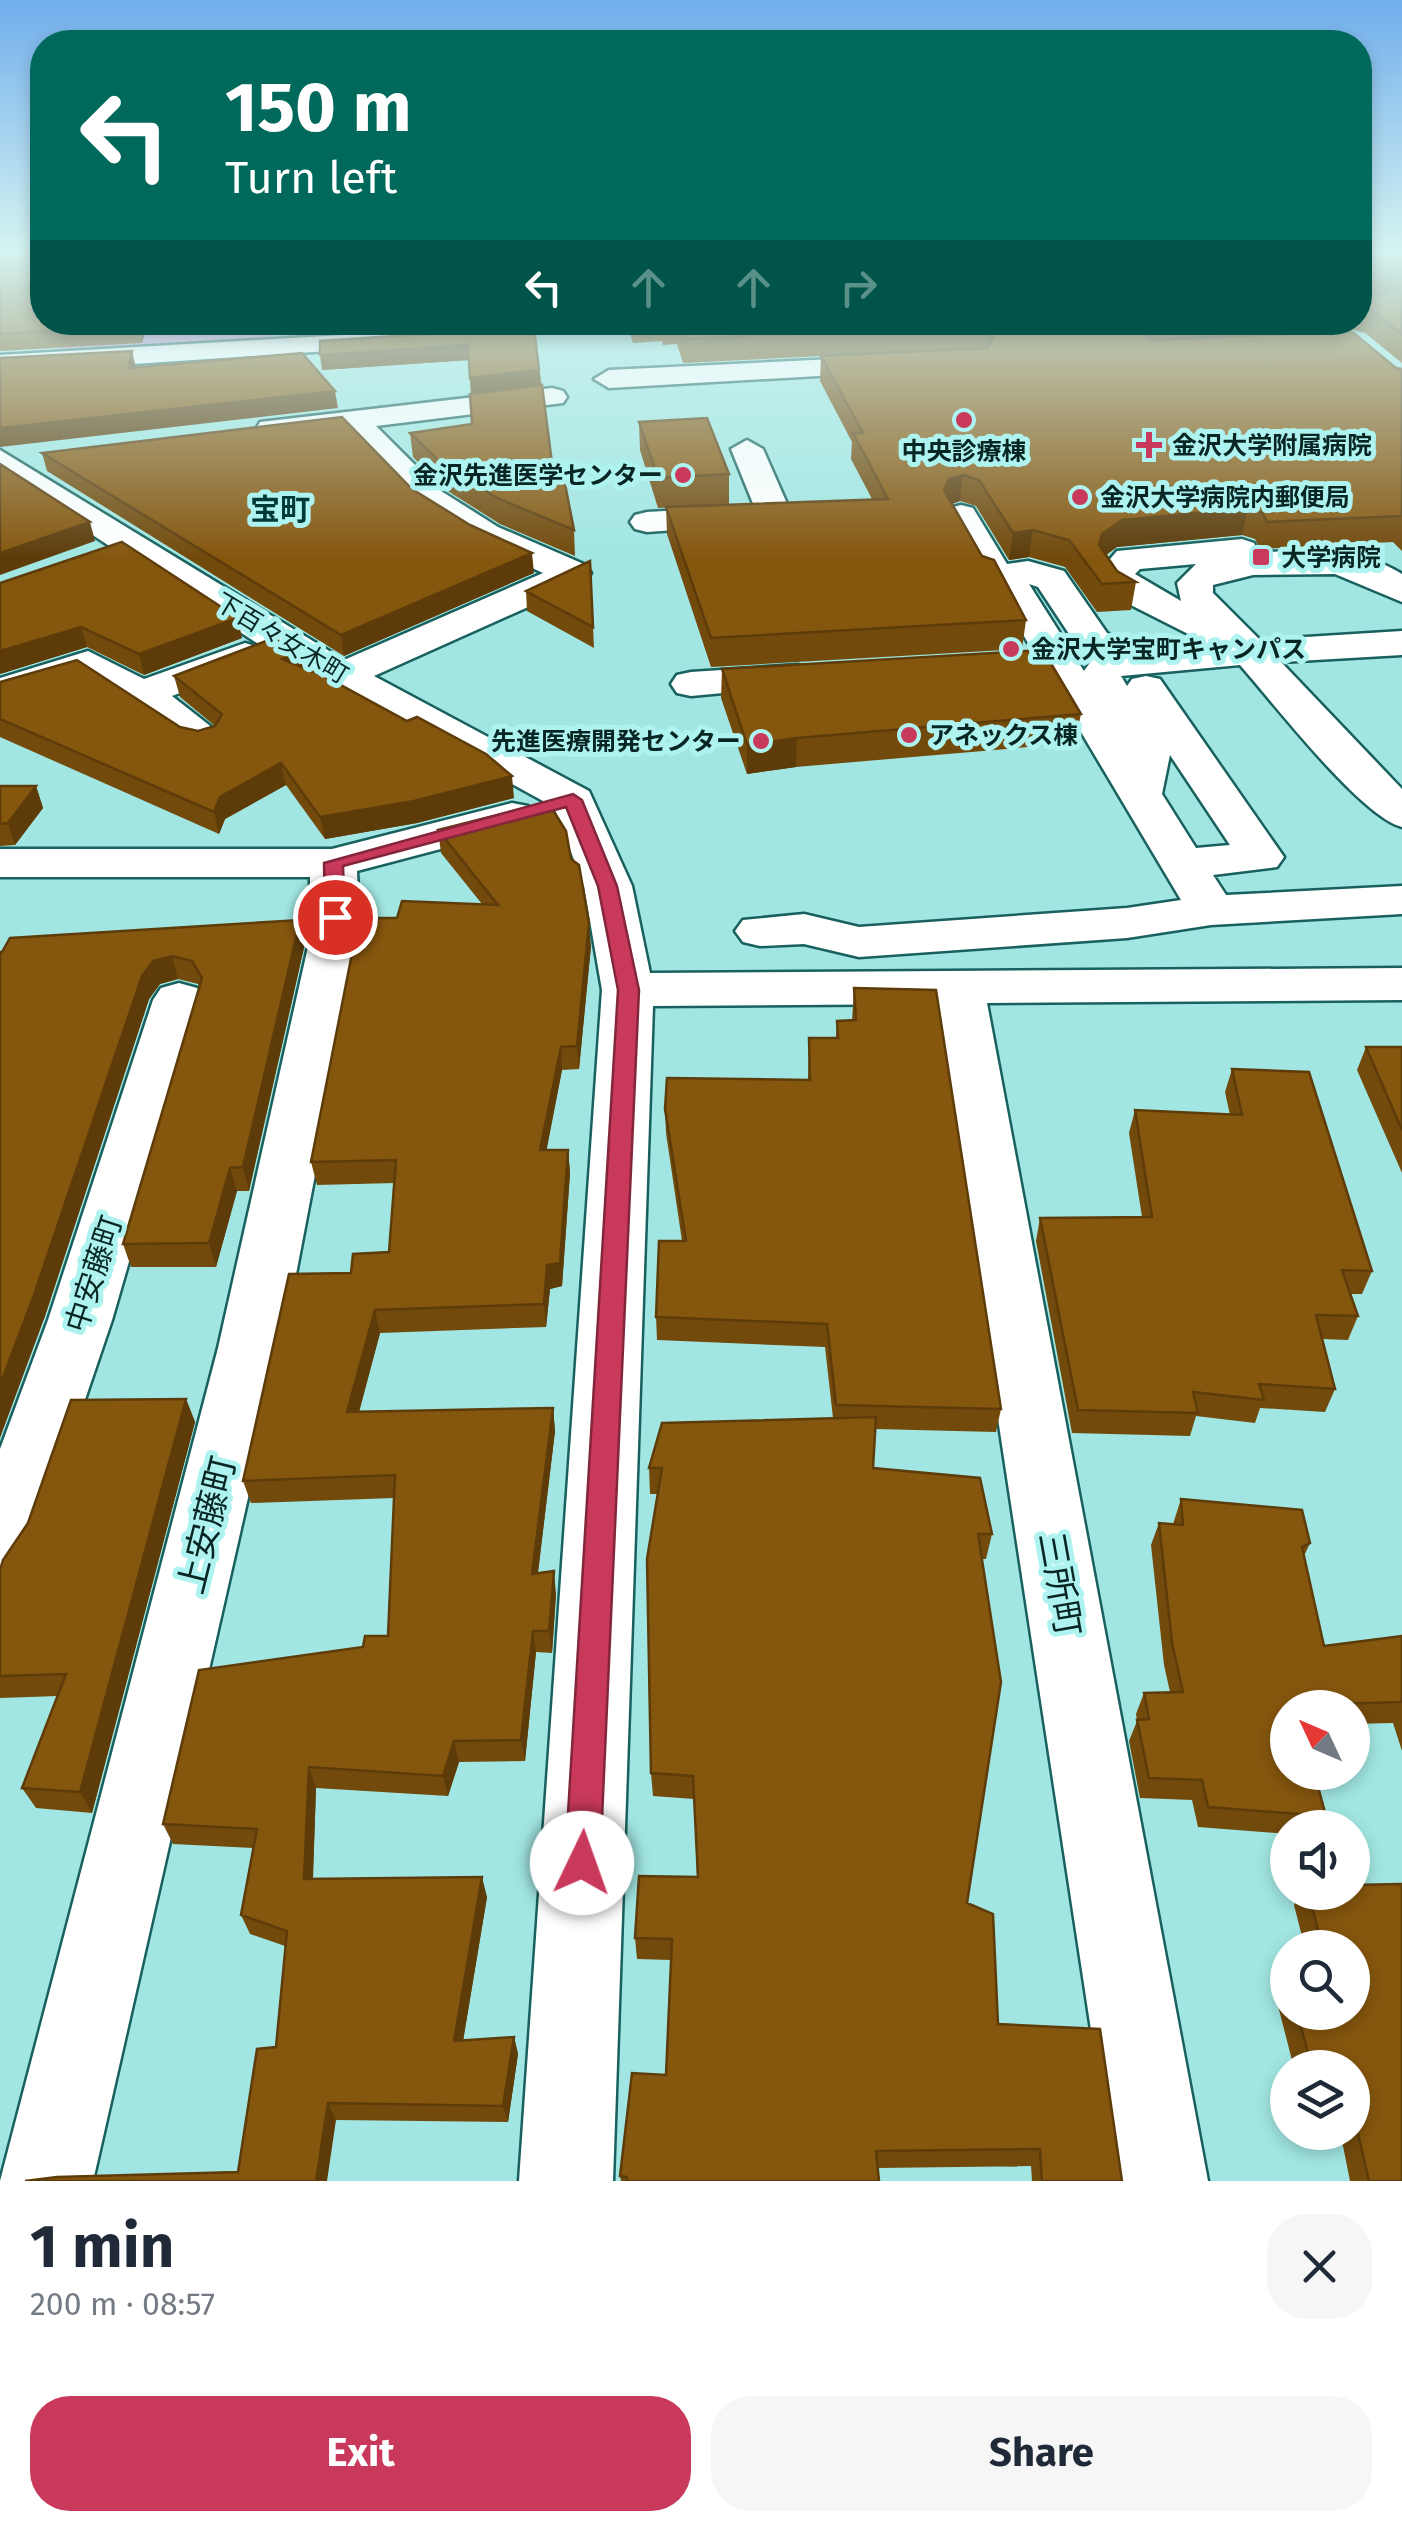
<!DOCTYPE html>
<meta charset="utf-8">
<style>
body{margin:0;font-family:"Fira Sans","Noto Sans JP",sans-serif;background:#f6f6f7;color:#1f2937;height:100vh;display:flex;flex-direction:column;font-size:38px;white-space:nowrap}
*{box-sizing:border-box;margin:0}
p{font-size:32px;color:#747a83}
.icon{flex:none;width:55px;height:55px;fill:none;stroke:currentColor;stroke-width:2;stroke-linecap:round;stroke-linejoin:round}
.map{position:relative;height:2181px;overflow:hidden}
.side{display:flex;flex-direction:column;background:#fff;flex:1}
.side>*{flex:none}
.banner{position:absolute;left:30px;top:30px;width:1342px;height:305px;border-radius:40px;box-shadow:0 5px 15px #0003;background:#00695c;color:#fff;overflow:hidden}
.needle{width:65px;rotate:314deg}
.buttons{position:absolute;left:1270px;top:1690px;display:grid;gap:20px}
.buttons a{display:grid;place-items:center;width:100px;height:100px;border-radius:50%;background:#fff;box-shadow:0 5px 15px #0003;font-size:50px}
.pin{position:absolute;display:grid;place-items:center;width:85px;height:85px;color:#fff;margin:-42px;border:5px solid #fff;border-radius:50%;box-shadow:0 2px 10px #0007}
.me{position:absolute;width:110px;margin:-55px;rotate:3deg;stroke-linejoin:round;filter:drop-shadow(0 0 8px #0008)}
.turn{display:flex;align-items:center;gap:35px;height:210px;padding:0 30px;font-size:45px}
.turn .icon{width:130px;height:130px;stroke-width:2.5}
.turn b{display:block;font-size:70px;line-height:85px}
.lanes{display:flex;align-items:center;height:95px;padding:0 30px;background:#0003;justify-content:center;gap:50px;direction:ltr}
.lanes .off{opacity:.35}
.round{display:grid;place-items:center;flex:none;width:105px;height:105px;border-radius:40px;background:#f6f6f7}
.overview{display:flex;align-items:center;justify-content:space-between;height:170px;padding:0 30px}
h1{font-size:60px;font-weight:700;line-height:75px}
.button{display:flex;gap:20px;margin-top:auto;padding:20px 30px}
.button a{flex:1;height:115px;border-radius:40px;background:#c9395b;color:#fff;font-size:40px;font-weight:700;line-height:115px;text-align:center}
.button a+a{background:#f6f6f7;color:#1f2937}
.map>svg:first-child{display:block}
</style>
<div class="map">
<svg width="1402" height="2181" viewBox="0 0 1402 2181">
<rect width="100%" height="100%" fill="#a1e6e2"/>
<path fill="#d9acf6" d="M 76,323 L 276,323 L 270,340 L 58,352 Z"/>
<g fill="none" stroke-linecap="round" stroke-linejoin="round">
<defs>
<path id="minor" d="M 393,332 L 403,334 L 407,340 L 403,346 L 0,373 L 0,355 Z
M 895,356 L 909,365 L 905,371 L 609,388 L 594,379 L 609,370 Z
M 552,388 L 563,391 L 567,397 L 563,403 L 376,426 L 441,491 L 498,527 L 586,565 L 591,573 L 586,581 L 374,676 L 589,791 L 632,886 L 650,973 L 1402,968 L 1402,1000 L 987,1003 L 1208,2181 L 1114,2181 L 935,1004 L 653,1006 L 613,2181 L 519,2181 L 602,990 L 584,886 L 554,807 L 266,649 L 0,474 L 0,450 L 344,660 L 543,573 L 474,541 L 417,505 L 345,430 L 271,438 L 256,429 L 260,422 Z
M 747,440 L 763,449 L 792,515 L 787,522 L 647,532 L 635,529 L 630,522 L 635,515 L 647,512 L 754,506 L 731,449 Z
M 961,505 L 973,508 L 1007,564 L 1028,561 L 1064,571 L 1107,633 L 1135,648 L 1206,643 L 1115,597 L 1098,573 L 1117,551 L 1242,539 L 1254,543 L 1258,553 C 1304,549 1361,548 1402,574 L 1402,602 L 1335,574 L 1253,575 L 1213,585 L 1213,593 L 1260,640 L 1402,631 L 1402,655 L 1281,662 L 1402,789 L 1402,827 C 1361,817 1272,701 1240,665 L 1121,676 L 1127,686 L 1132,679 L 1146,676 L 1160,679 L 1284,857 L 1277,867 L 1213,875 L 1226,895 L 1402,886 L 1402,914 L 1211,925 L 1127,938 L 859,957 L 804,944 L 760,946 L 743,942 L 735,931 L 743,920 L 804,914 L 859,927 L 1127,908 L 1181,900 L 993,584 L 982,582 L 944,515 L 949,508 ZM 1196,564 L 1177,583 L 1181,601 L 1135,574 L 1140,569 ZM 1029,584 L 1038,587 L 1079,649 L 1094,657 L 1084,671 ZM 1170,755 L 1230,845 L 1196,848 L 1162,794 Z
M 245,643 L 259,647 L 265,655 L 259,663 L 172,696 L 223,736 L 217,745 L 202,749 L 187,745 L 84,677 L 0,703 L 0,678 L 88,651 L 144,679 Z
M 798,665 L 812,669 L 818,677 L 812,685 L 691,696 L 677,693 L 671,684 L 677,675 L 691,672 Z
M 512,803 L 528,806 L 534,816 L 528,826 L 357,871 L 360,938 L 282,1348 L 93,2181 L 0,2181 L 218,1348 L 310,938 L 310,877 L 0,877 L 0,849 L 332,849 Z
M 179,983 L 197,988 L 205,1000 L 112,1320 L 36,1544 L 25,1566 L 0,1576 L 0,1449 L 48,1320 L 153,1000 L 161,988 Z"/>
</defs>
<use href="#minor" stroke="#19615e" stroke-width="5"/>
<use href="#minor" fill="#fff" fill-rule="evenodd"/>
</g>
<path fill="#724a0c" d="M 0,253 L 42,322 L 148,322 L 142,343 L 0,351 Z
M 1360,253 L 1402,253 L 1402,363 L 1365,333 L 1354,330 L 1152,340 L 1402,369 L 1402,551 L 1393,542 L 1260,549 L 1255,539 L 1242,535 L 1117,547 L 1106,555 L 1117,571 L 1136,582 L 1131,610 L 1097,612 L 1065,567 L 1029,557 L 1009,560 L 976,506 L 960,501 L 952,504 L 982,556 L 1026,620 L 1022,649 L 711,667 L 667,534 L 666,507 L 872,499 L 851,459 L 852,442 L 820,381 L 821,356 L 841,355 L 683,363 L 677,344 L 663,345 L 662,341 L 633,343 L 626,322 L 1360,322 Z
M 322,322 L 497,322 L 323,332 Z
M 534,327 L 554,479 L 574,530 L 575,556 L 500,524 L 443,488 L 413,457 L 410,433 L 472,424 L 536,386 L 471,393 L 469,360 L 322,370 Z
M 639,422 L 729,474 L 729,504 L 658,508 L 640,450 Z
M 42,453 L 534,573 L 344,656 L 47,471 Z
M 590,561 L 594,648 L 527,611 L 526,591 Z
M 0,583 L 242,638 L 144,675 L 87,647 L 0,674 Z
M 303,667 L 514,798 L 417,823 L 325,839 L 286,785 L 225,819 L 219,834 L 0,737 L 0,682 L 198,731 L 215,726 L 180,697 L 174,676 Z
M 722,669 L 1081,714 L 1075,743 L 796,767 L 747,774 L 721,698 Z
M 0,786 L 36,786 L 43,808 L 15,845 L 0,846 Z
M 438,830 L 591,946 L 579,1069 L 562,1070 L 546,1150 L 568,1150 L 570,1173 L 562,1286 L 550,1289 L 546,1327 L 380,1333 L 359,1411 L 553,1408 L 555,1431 L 538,1573 L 556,1594 L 552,1653 L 536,1652 L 525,1761 L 459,1762 L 448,1796 L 316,1788 L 313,1879 L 487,1897 L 463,2041 L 514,2037 L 518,2054 L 508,2122 L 336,2120 L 238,2172 L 276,2047 L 285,1946 L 250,1934 L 241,1915 L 253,1848 L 173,1844 L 163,1824 L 363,1647 L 388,1636 L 394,1498 L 251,1503 L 243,1481 L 351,1273 L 389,1252 L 395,1183 L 317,1185 L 311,1162 L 397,918 L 482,904 L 441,853 Z
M 305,943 L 249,1191 L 237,1191 L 216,1267 L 131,1267 L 123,1244 L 200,987 L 198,984 L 178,979 L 160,984 L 149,999 L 44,1319 L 0,952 Z
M 854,988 L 1001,1409 L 996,1432 L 875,1429 L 873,1468 L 992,1534 L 986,1559 L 982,1559 L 967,1903 L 998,2024 L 1122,2181 L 1032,2181 L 1031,2166 L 878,2168 L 879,2181 L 621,2181 L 620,2176 L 666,2075 L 671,1960 L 637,1959 L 635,1938 L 697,1877 L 694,1799 L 653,1796 L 651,1773 L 658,1494 L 650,1494 L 649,1468 L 833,1418 L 825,1347 L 657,1340 L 656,1317 L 682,1241 L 666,1133 L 665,1109 L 808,1080 L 809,1038 L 836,1038 L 837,1021 L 852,1021 Z
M 1366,1047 L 1402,1047 L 1402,1173 L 1357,1070 Z
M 1232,1069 L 1372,1271 L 1362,1294 L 1350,1294 L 1358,1316 L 1348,1340 L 1322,1339 L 1335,1389 L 1325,1412 L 1260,1408 L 1255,1423 L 1196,1416 L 1190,1436 L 1072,1433 L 1036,1241 L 1040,1218 L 1142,1217 L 1129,1133 L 1135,1110 L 1230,1115 L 1225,1092 Z
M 186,1399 L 195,1422 L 92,1813 L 36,1808 L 22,1788 L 58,1696 L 0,1698 L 0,1570 Z
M 1181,1499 L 1310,1543 L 1304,1556 L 1324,1646 L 1402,1636 L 1402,1751 L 1393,1723 L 1352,1724 L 1352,1708 L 1288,1708 L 1326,1816 L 1319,1828 L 1288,1828 L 1288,1834 L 1198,1827 L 1192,1800 L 1140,1798 L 1129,1741 L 1137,1721 L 1136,1714 L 1144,1693 L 1170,1692 L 1164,1665 L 1151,1545 L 1159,1523 L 1173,1524 Z
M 1302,1892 L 1352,1892 L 1402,2181 L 1350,2181 L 1342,2141 L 1313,2141 L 1311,2132 L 1352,2132 L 1352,2068 L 1294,2068 L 1275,1994 L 1288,1976 L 1288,2012 L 1352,2012 L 1352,1948 L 1305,1948 L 1294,1905 Z"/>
<path fill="#5d3c0a" d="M 1402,272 L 1402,293 L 1360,296 L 1363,274 Z
M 140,322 L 148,322 L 142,343 L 139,326 Z
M 1143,322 L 1151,322 L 1148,340 L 1135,327 Z
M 468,345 L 470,360 L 322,370 L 320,355 Z
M 132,351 L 136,368 L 128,368 Z
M 539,370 L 540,386 L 471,393 L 470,378 Z
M 335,391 L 338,408 L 0,447 L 0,428 Z
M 963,475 L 960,501 L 946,506 L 944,490 L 949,479 Z
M 1248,508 L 1242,535 L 1117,547 L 1097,561 L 1102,534 L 1122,520 Z
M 90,522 L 95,541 L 0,575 L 0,553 Z
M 1033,530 L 1029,557 L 1009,560 L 1013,533 Z
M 532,553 L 534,573 L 344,656 L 341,635 Z
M 238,618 L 242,638 L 144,675 L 139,654 Z
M 81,627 L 87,647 L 0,674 L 0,651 Z
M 300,653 L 304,674 L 282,659 Z
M 797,738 L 796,767 L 747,774 L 747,745 Z
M 281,763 L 286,785 L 225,819 L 219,834 L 214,812 L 220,797 Z
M 512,776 L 514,798 L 417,823 L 325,839 L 320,817 Z
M 36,786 L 43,808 L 15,845 L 8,823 Z
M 300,920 L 305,943 L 249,1191 L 243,1167 Z
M 589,923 L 591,946 L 579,1069 L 577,1046 Z
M 172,956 L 178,979 L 160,984 L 149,999 L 44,1319 L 0,1438 L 0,1385 L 142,976 L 153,961 Z
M 561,1047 L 562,1070 L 542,1174 L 540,1150 Z
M 568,1150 L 570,1173 L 562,1286 L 550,1289 L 546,1327 L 544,1304 L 547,1265 Z
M 230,1168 L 237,1191 L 216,1267 L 209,1243 Z
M 375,1310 L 380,1333 L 353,1435 L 347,1412 Z
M 186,1399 L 195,1422 L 92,1813 L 80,1792 Z
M 553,1408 L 555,1431 L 535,1596 L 532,1574 Z
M 554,1571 L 556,1594 L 552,1653 L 549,1631 Z
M 533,1631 L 536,1652 L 525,1761 L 521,1740 Z
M 454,1741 L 459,1762 L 448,1796 L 443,1776 Z
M 309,1767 L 316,1788 L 312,1898 L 304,1879 Z
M 482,1877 L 487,1897 L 460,2059 L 454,2041 Z
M 514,2037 L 518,2054 L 508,2122 L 503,2106 Z
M 328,2103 L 336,2120 L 327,2181 L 316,2181 Z"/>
<path fill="#85560e" stroke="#5d3c0a" stroke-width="2.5" d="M 0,253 L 42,253 L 42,322 L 140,322 L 139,326 L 0,334 Z
M 1360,253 L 1402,253 L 1402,272 L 1363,274 L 1366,296 L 1402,292 L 1402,334 L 1372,310 L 1360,307 Z
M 677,322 L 1143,322 L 1135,327 L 1152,340 L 1351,331 L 1396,368 L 1402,369 L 1402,516 L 1267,522 L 1262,512 L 1248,508 L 1122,520 L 1102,534 L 1099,545 L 1117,571 L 1136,582 L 1102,584 L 1069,540 L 1033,530 L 1013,533 L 979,480 L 963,475 L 949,479 L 944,490 L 982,556 L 994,560 L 1026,620 L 711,638 L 666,507 L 888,499 L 853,433 L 863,433 L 821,356 L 987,348 L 994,338 L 976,326 L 683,339 Z
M 534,327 L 539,370 L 470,378 L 468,345 L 320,355 L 320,341 Z
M 132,351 L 128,368 L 302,353 L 335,391 L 0,428 L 0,358 Z
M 542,385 L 554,479 L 564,479 L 574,530 L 497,498 L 441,463 L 410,433 L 472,424 L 470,394 Z
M 342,417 L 412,489 L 470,525 L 532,553 L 341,635 L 42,453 Z
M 707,418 L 729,474 L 658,478 L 639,422 Z
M 0,464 L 90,522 L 0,553 Z
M 122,542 L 238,618 L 139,654 L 81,627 L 0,651 L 0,583 Z
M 590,561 L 593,627 L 526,591 Z
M 274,638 L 300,653 L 282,659 L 324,676 L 407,721 L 417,717 L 486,754 L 512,776 L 414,801 L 320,817 L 281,763 L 220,797 L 214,812 L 0,719 L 0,682 L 77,660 L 180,727 L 198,731 L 215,726 L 222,714 L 174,676 Z
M 1043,650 L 1081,714 L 797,738 L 747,745 L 722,669 Z
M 0,786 L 36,786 L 8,823 L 0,824 Z
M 548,802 L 566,831 L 571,859 L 579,865 L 589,923 L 577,1046 L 561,1047 L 540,1150 L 568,1150 L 560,1263 L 547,1265 L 544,1304 L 375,1310 L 347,1412 L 553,1408 L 532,1574 L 554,1571 L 549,1631 L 533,1631 L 521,1740 L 454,1741 L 443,1776 L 309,1767 L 304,1879 L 482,1877 L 454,2041 L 514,2037 L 503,2106 L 328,2103 L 316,2181 L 25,2181 L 57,2177 L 238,2172 L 257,2049 L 276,2047 L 287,1931 L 241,1915 L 257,1829 L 163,1824 L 199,1670 L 363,1647 L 365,1636 L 388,1636 L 395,1475 L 243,1481 L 289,1274 L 351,1273 L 353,1254 L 389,1252 L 396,1160 L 311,1162 L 359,918 L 397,918 L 402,901 L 498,905 L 438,830 Z
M 300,920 L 243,1167 L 230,1168 L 209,1243 L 123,1244 L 202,978 L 192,961 L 172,956 L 153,961 L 142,976 L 34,1295 L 0,1385 L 0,952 L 2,952 L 10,938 Z
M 854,988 L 936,990 L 1001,1409 L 836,1405 L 827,1324 L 656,1317 L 659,1241 L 686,1241 L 665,1109 L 667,1078 L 810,1080 L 809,1038 L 838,1038 L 837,1021 L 856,1020 Z
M 1366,1047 L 1402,1047 L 1402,1130 Z
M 1232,1069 L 1309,1072 L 1372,1271 L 1342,1270 L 1358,1316 L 1316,1315 L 1335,1389 L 1259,1384 L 1264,1400 L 1193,1392 L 1198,1413 L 1078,1410 L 1040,1218 L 1152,1217 L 1135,1110 L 1242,1115 Z
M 186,1399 L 80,1792 L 22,1788 L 66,1674 L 0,1676 L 0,1570 L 3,1560 L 28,1523 L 71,1400 Z
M 876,1417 L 873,1468 L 980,1478 L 992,1534 L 978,1534 L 1001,1682 L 967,1903 L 993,1914 L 998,2024 L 1100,2029 L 1122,2181 L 1042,2181 L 1040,2149 L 876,2151 L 879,2181 L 627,2181 L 627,2177 L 620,2176 L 632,2073 L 666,2075 L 672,1939 L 635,1938 L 639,1876 L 698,1877 L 693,1776 L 651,1773 L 647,1559 L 662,1468 L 649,1468 L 662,1423 Z
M 1181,1499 L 1302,1510 L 1310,1543 L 1302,1547 L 1324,1646 L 1402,1636 L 1402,1702 L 1297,1705 L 1297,1708 L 1288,1708 L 1288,1772 L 1314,1772 L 1326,1816 L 1208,1807 L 1202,1780 L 1149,1778 L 1137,1720 L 1149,1719 L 1144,1693 L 1183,1692 L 1172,1643 L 1159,1523 L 1183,1525 Z
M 1402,1884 L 1402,2181 L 1369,2181 L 1356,2125 L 1352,2125 L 1352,2068 L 1312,2068 L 1297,2012 L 1352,2012 L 1352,1948 L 1323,1948 L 1308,1892 L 1352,1892 L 1352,1885 Z"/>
<linearGradient id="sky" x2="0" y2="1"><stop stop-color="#71aeec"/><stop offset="0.45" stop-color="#d5f4f2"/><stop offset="1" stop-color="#d5f4f2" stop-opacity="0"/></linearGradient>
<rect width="1402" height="558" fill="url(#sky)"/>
<path fill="#c9395b" stroke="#83253b" stroke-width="2.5" d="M 573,794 L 582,800 L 617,886 L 639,990 L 600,1863 L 595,1875 L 582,1880 L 570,1875 L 565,1863 L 618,990 L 598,886 L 566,807 L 343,866 L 345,917 L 335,923 L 325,917 L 324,863 Z"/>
<g fill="#c9395b" stroke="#aef3ef" stroke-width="4">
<circle cx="964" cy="420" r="10"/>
<path d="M1144 430h10v10h10v10h-10v10h-10v-10h-10v-10h10z"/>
<circle cx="683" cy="475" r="10"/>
<circle cx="1080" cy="497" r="10"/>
<rect x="1251" y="547" width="20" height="20" rx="5"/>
<circle cx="1011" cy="649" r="10"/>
<circle cx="909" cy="735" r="10"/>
<circle cx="761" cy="741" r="10"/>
</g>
<g text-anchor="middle" stroke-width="10" stroke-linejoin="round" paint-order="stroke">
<g font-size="25" font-weight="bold" fill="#082624" stroke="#aef3ef" text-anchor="start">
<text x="1172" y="454">金沢大学附属病院</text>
<text x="964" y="460" text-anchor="middle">中央診療棟</text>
<text x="663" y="484" text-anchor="end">金沢先進医学センター</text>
<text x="1100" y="506">金沢大学病院内郵便局</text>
<text x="1281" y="566">大学病院</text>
<text x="1031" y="658">金沢大学宝町キャンパス</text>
<text x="929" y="744">アネックス棟</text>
<text x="741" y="750" text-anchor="end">先進医療開発センター</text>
</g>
<g font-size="25" fill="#082624" stroke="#aef3ef">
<text transform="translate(282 638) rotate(31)" y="9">下百々女木町</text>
</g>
<g font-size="30" font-weight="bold" fill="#003a38" stroke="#aef3ef">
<text x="280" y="520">宝町</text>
</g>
<g font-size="30" fill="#082624" stroke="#aef3ef">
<text transform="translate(94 1274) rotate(-72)" y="10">中安藤町</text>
</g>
<g font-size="35" fill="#082624" stroke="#aef3ef">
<text transform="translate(207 1525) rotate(-76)" y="12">上安藤町</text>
<text transform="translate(1060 1584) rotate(80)" y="12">三所町</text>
</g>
</g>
</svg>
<div class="buttons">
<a><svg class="needle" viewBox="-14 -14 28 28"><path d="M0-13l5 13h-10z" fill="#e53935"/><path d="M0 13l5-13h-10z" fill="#747a83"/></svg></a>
<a><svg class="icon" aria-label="sound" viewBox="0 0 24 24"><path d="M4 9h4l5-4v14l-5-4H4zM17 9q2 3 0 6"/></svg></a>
<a><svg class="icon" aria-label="search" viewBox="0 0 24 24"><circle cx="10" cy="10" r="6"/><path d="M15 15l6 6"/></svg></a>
<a><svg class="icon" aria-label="layers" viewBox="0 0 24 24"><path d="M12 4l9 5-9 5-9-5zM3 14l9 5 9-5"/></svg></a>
</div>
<div class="pin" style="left:335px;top:917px;background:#d93025"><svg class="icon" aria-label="arrive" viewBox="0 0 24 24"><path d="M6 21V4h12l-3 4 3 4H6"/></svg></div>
<svg class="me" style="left:582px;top:1863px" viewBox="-20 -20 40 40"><circle r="19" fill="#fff"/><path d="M0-13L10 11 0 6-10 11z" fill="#c9395b"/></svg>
<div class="banner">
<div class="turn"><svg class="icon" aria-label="left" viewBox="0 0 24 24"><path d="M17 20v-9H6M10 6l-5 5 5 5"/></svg><div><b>150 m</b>Turn left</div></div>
<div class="lanes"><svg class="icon" aria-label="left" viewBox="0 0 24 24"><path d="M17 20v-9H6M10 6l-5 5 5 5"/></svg><svg class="icon off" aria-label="ahead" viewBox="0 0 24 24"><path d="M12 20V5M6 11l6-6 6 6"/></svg><svg class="icon off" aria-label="ahead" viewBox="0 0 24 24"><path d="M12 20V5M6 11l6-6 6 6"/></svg><svg class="icon off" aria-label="right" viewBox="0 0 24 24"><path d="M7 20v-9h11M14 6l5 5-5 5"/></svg></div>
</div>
</div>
<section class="side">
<div class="overview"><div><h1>1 min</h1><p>200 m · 08:57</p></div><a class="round"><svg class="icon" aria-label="close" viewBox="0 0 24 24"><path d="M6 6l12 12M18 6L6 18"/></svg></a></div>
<div class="button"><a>Exit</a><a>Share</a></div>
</section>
